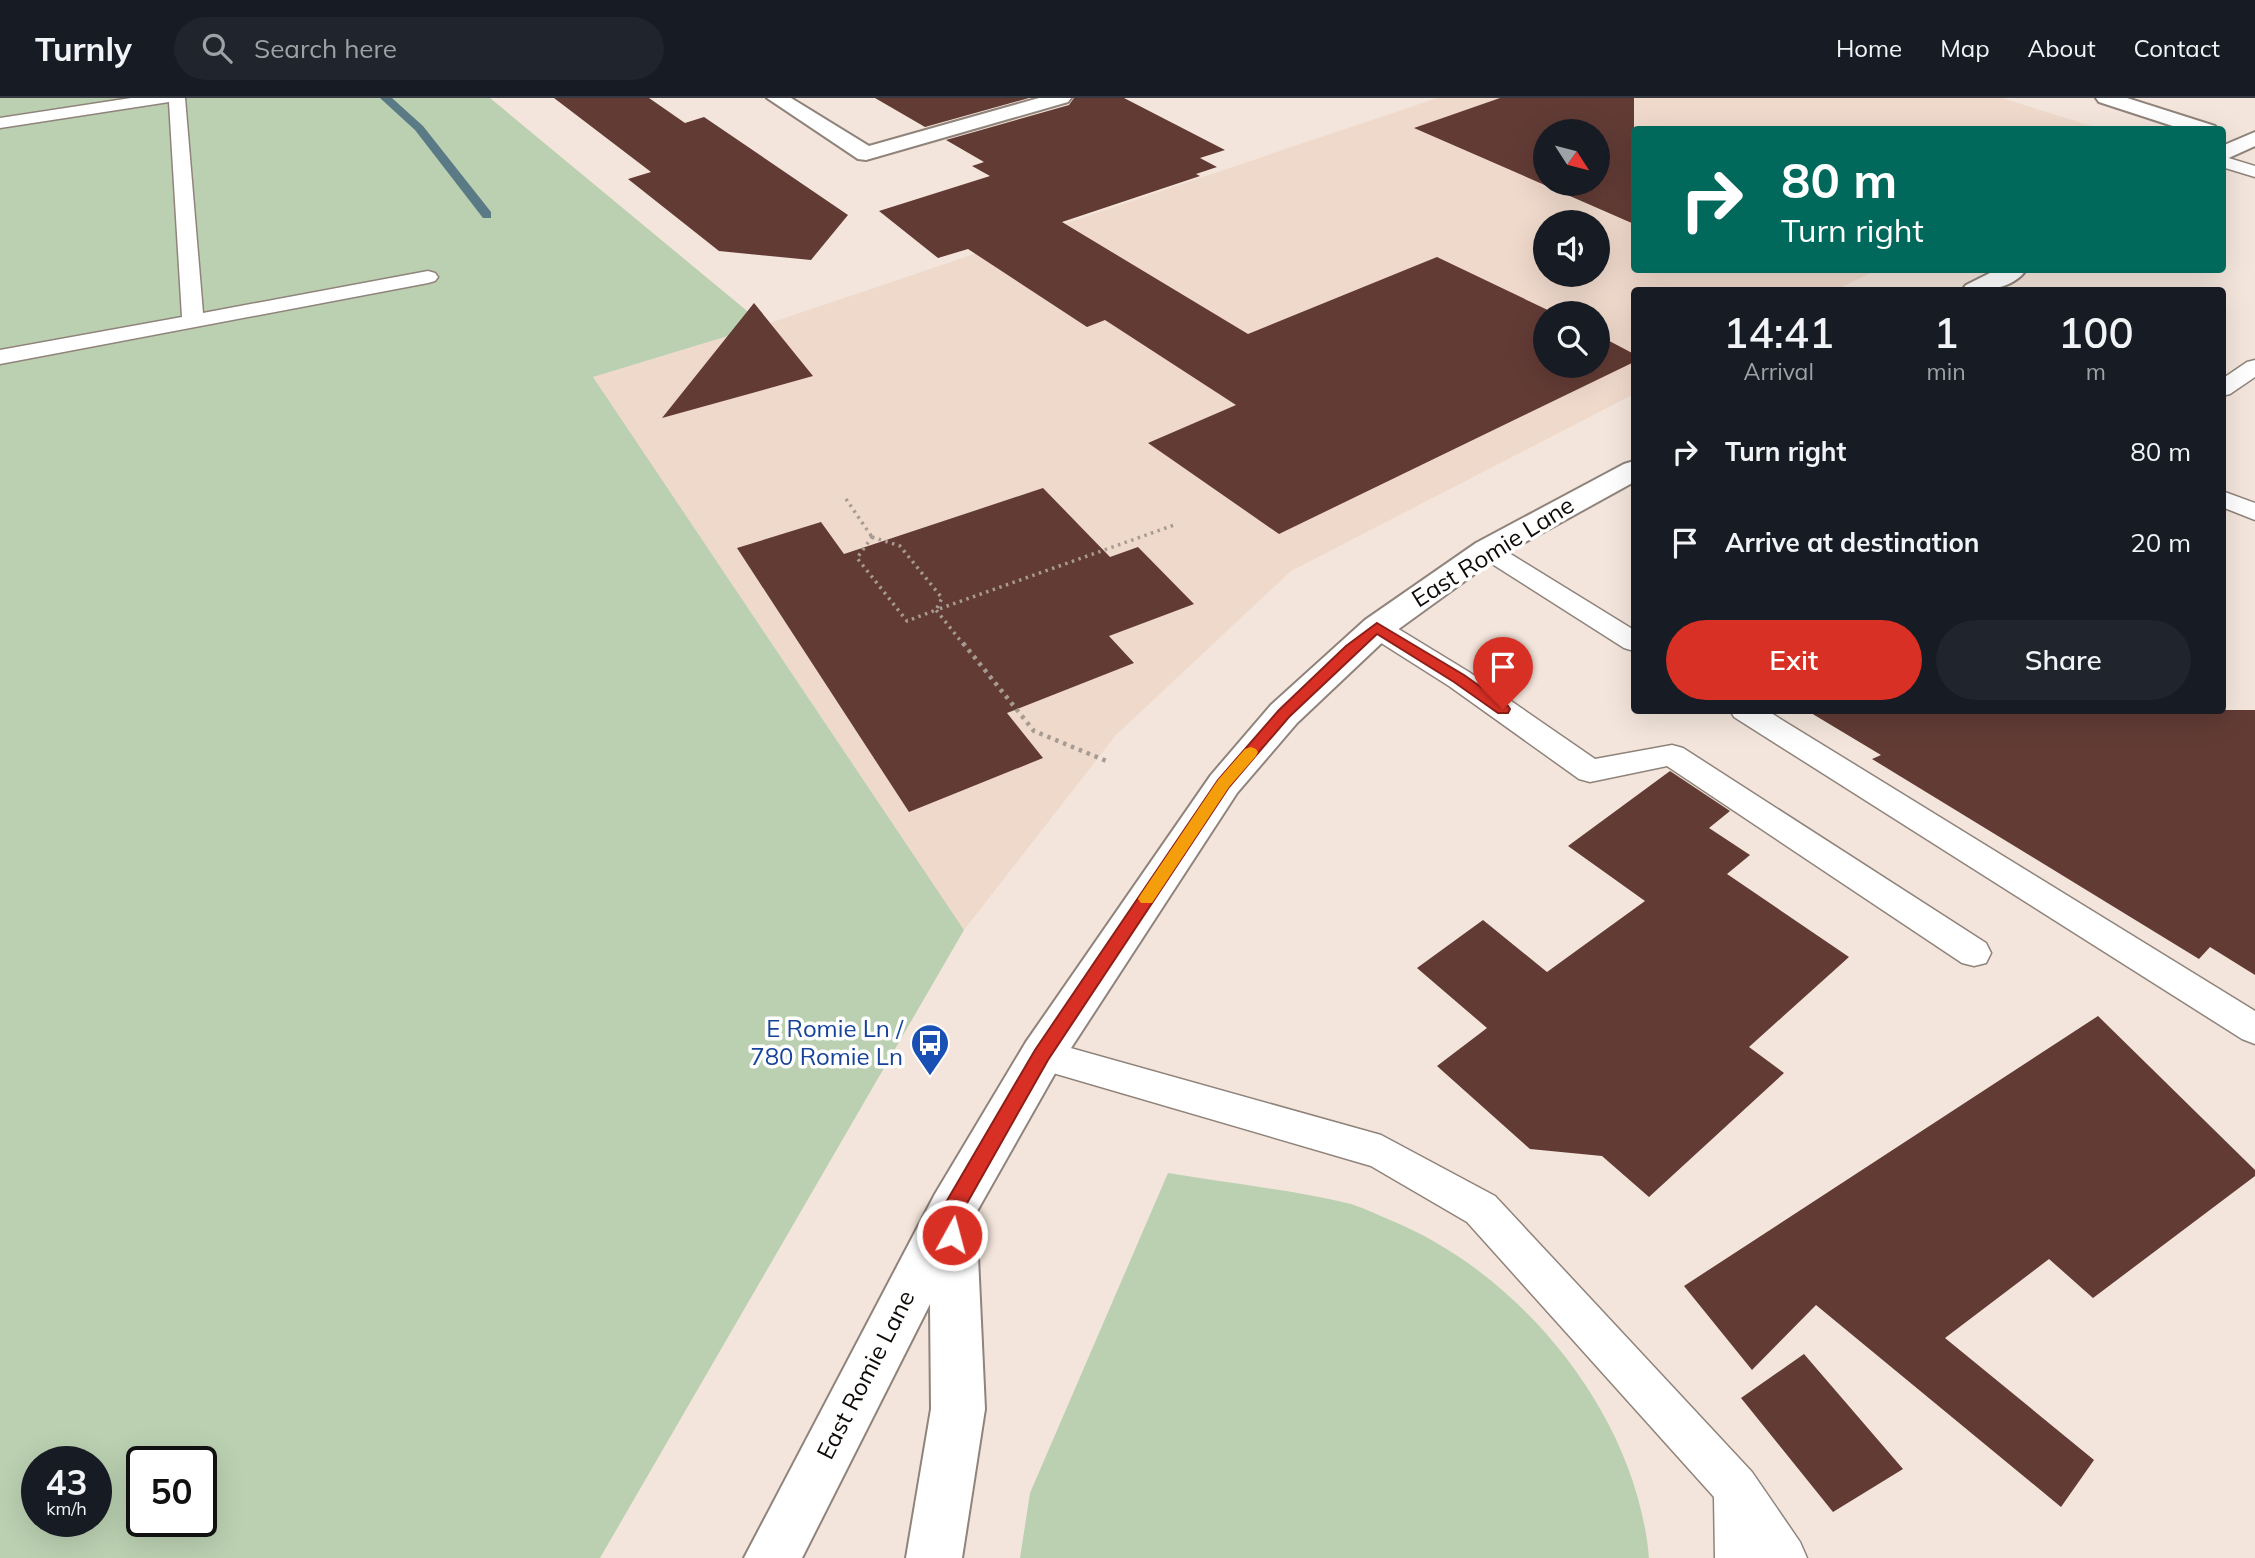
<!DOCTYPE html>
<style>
body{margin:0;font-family:Mulish,sans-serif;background:#20242c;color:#f1f3f6;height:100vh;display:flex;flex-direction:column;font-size:26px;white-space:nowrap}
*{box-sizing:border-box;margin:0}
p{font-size:23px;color:#9ea1a6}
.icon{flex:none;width:38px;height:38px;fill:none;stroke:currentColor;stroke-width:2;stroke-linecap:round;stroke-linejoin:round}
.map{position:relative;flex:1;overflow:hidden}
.side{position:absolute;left:1631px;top:189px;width:595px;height:427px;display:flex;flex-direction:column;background:#171b24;border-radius:7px;box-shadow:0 7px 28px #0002}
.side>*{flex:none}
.top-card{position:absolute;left:1631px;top:28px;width:595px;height:147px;border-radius:7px;box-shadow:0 7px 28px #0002;background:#00695c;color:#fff;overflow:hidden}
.needle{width:46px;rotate:126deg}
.buttons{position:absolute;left:1533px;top:21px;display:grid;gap:14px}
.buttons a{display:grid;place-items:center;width:77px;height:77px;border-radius:50%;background:#171b24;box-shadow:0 7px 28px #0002;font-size:35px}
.speed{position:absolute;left:21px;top:1348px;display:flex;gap:14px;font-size:35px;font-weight:700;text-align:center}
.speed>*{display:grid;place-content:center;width:91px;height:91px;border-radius:50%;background:#171b24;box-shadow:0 7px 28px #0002;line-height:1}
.speed small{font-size:18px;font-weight:400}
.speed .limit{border:4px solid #111;border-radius:10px;background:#fff;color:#111}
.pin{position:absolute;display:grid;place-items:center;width:60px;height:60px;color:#fff;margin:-72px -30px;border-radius:50% 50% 50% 0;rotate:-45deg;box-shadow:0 0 7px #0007}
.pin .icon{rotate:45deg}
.me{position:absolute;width:77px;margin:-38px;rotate:7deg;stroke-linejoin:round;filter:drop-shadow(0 0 5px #0008)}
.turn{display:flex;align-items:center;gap:24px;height:147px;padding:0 35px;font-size:32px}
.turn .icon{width:91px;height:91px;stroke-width:2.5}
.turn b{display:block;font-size:49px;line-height:60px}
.eta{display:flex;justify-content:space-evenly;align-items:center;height:119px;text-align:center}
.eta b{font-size:42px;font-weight:600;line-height:49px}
.action{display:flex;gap:14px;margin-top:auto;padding:14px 35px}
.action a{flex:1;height:80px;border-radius:42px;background:#d93025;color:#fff;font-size:28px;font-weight:600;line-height:80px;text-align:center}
.action a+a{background:#20242c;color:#f1f3f6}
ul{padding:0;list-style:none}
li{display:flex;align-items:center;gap:21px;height:91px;padding:0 35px}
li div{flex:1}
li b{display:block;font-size:26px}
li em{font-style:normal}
header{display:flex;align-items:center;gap:42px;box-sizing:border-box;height:98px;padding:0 35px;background:#171b24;border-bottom:2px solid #363941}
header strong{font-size:33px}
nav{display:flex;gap:38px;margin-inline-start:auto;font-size:24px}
.search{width:490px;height:63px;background:#20242c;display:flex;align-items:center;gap:18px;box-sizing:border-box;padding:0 24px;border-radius:38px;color:#9ea1a6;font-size:26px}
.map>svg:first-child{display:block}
</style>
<header>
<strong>Turnly</strong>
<div class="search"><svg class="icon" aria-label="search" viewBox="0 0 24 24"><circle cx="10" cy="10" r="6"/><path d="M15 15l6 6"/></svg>Search here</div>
<nav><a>Home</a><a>Map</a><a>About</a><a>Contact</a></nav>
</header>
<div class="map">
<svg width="2255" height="1460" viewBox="0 0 2255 1460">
<rect width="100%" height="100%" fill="#f3e5db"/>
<path fill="#efd9cb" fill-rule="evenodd" d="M 1437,0 L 2002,0 L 2101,31 L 1634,32 L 1634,172 L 1877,172 L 1836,192 L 1634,192 L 1634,296 L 1291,473 L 1116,637 L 964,832 L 593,279 L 764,227 ZM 1545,33 L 1598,33 L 1598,86 L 1545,86 ZM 1545,124 L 1598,124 L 1598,177 L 1545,177 ZM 1545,215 L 1598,215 L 1598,268 L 1545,268 Z"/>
<path fill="#bbd0b1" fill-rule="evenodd" d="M 0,0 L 490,0 L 764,227 L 593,279 L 964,832 L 600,1460 L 0,1460 ZM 37,1363 L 96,1363 L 96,1423 L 37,1423 ZM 142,1363 L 201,1363 L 201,1423 L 142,1423 Z
M 1168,1075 C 1227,1085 1293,1092 1351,1106 C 1364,1110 1378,1117 1390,1122 C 1521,1175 1637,1317 1649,1460 L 1020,1460 L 1030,1395 Z"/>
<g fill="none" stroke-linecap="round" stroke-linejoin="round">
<path fill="#5a7b86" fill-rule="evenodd" d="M 380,0 L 392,0 L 423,28 L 491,114 L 491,120 L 483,120 L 415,32 Z"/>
</g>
<path fill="#623b35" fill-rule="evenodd" d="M 554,0 L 649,0 L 685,25 L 704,19 L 848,117 L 811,162 L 719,153 L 628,81 L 651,74 Z
M 875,0 L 1029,0 L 925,29 Z
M 1074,0 L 1124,0 L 1225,52 L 1200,60 L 1217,69 L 1196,76 L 1200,78 L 1062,124 L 1248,236 L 1437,159 L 1554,215 L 1545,215 L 1545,268 L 1598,268 L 1598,237 L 1634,256 L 1634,264 L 1279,436 L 1148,345 L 1236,307 L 1105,222 L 1087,229 L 968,151 L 938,160 L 879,113 L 990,78 L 972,68 L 984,64 L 946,42 L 1069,7 Z
M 1500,0 L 1634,0 L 1634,126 L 1414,30 ZM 1545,33 L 1598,33 L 1598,86 L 1545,86 Z
M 754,205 L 813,278 L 662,320 Z
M 1043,390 L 1110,459 L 1138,449 L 1194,506 L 1109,538 L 1134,565 L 1007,615 L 1043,660 L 909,714 L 737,450 L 821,424 L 844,456 Z
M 1806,612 L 2255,612 L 2255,877 L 2210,849 L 2199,861 L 1872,661 L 1881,657 Z
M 1670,673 L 1730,713 L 1709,730 L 1750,757 L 1727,776 L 1849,859 L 1749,949 L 1784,975 L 1649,1099 L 1602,1058 L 1530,1051 L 1437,968 L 1487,930 L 1417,870 L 1483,822 L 1547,874 L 1645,803 L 1568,748 Z
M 2098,918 L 2255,1072 L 2255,1078 L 2093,1200 L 2049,1161 L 1945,1240 L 2094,1362 L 2061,1409 L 1816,1207 L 1752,1272 L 1684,1188 Z
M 1804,1256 L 1903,1371 L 1833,1414 L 1741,1300 Z"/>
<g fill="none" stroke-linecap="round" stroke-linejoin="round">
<defs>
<path id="lane" d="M 131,0 L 185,0 L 203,215 L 428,173 L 435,175 L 438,179 L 435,183 L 428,185 L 0,266 L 0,252 L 182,219 L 169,4 L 0,30 L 0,20 Z
M 2222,58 L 2255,68 L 2255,79 L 2222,69 Z
M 2255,262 L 2255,279 L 2230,296 L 2222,298 L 2222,281 L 2247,264 Z
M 2222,393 L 2255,405 L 2255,422 L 2222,409 Z
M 1487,444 L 1496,447 L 1634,532 L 1634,553 L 1624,550 L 1478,457 L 1474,452 L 1478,447 Z
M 1377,521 L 1387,524 L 1469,574 L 1595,661 L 1672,647 L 1683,650 L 1986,845 L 1991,855 L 1986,865 L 1974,868 L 1962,865 L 1667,668 L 1590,684 L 1579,681 L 1449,588 L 1367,536 L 1363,530 L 1367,524 Z
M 1730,612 L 1766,612 L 2255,913 L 2255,946 L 2242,941 L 1734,619 Z
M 1042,942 L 1381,1037 L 1495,1098 L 1752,1374 L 1800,1444 L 1807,1460 L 1715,1460 L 1714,1399 L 1467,1124 L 1371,1068 L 1029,968 L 1024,957 L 1029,946 Z"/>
<path id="street" d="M 767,0 L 791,0 L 869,48 L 1039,0 L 1071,0 L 1068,4 L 866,62 L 858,61 Z
M 2096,0 L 2127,0 L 2215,28 L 2218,32 L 2185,32 L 2099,4 Z"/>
<path id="secondary" d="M 2255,34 L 2255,48 L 2222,63 L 2222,48 Z
M 1996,172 L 2026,172 C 2013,191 1983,194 1962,192 L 1966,187 Z
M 1634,363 L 1634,384 L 1498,459 L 1389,538 L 1297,625 L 1237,695 L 1058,970 L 976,1115 L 985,1311 L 962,1460 L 906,1460 L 931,1311 L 930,1206 L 802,1460 L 744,1460 L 935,1096 L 1026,944 L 1211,677 L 1271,607 L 1365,522 L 1476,445 L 1624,366 Z"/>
</defs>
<use href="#lane" stroke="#90837b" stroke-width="3"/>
<use href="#street" stroke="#90837b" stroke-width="4"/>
<use href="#secondary" stroke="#90837b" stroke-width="4"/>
<path stroke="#a69b93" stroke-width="3.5" stroke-dasharray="2.5 4.5" stroke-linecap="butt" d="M 846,401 L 872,439
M 872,439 L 900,448 L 942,500 L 936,512 L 907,523 L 857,460 Z
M 964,547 L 936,512 L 1177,426"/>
<path stroke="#a69b93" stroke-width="4.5" stroke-dasharray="3.5 5" stroke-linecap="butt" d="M 963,545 L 1034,633 L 1109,664"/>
<use href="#lane" fill="#fff" fill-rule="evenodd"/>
<use href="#street" fill="#fff" fill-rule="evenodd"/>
<use href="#secondary" fill="#fff" fill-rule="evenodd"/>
</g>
<path fill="#d93025" stroke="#8d1f18" stroke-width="2" d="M 1377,525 L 1464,577 L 1508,608 L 1510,611 L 1508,615 L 1498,615 L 1454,584 L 1377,536 L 1289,619 L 1229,689 L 1048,962 L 962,1114 L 962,1137 L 959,1144 L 952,1147 L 945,1144 C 940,1133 940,1117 945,1106 L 1035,952 L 1218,682 L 1279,612 L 1346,548 Z"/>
<path fill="#f59e0b" d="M 1251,649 L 1256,651 L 1258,654 L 1256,658 L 1229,689 L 1152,805 L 1141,805 L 1138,801 L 1141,796 L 1218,682 L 1245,651 Z"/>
<defs>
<symbol id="bus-pin" viewBox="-11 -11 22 30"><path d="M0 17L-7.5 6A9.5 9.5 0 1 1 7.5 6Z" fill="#1a4fb4" stroke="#fff"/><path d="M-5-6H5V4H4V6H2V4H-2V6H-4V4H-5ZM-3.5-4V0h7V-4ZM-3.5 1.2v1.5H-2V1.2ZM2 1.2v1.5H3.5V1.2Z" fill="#fff"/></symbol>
</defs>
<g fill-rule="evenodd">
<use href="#bus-pin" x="908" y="923" width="44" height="60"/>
</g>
<g text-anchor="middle" stroke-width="7" stroke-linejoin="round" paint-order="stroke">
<g font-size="24" fill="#0f0a07" stroke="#fff">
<text transform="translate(1493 454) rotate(-32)" y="8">East Romie Lane</text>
<text transform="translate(866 1277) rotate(-63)" y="8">East Romie Lane</text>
</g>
<g font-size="24" fill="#164399" stroke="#fff" text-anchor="end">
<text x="903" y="939">E Romie Ln /<tspan x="903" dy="28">780 Romie Ln</tspan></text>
</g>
</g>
</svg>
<div class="buttons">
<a><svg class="needle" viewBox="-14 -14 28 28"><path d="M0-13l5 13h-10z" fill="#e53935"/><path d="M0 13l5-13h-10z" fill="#9ea1a6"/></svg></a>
<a><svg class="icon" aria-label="sound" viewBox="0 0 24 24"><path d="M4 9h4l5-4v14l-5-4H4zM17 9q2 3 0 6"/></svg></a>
<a><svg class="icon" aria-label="search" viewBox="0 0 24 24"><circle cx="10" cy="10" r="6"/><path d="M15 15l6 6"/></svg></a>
</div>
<div class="speed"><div>43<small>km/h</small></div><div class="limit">50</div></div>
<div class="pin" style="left:1503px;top:611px;background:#d93025"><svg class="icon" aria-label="arrive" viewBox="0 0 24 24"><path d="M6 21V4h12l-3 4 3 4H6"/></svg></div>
<svg class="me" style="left:952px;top:1137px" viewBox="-20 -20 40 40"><circle r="17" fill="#d93025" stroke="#fff" stroke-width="3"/><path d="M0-11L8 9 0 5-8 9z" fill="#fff"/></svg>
<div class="top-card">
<div class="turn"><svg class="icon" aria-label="right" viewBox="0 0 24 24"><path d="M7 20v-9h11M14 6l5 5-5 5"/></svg><div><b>80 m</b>Turn right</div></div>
</div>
<section class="side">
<div class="eta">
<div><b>14:41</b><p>Arrival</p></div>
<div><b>1</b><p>min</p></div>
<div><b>100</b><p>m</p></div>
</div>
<ul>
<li><svg class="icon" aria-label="right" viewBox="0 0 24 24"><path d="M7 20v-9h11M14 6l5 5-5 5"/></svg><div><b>Turn right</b></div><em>80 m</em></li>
<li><svg class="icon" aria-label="arrive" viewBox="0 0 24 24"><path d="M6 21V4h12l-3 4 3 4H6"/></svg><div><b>Arrive at destination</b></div><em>20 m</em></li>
</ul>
<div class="action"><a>Exit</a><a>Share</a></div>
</section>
</div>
